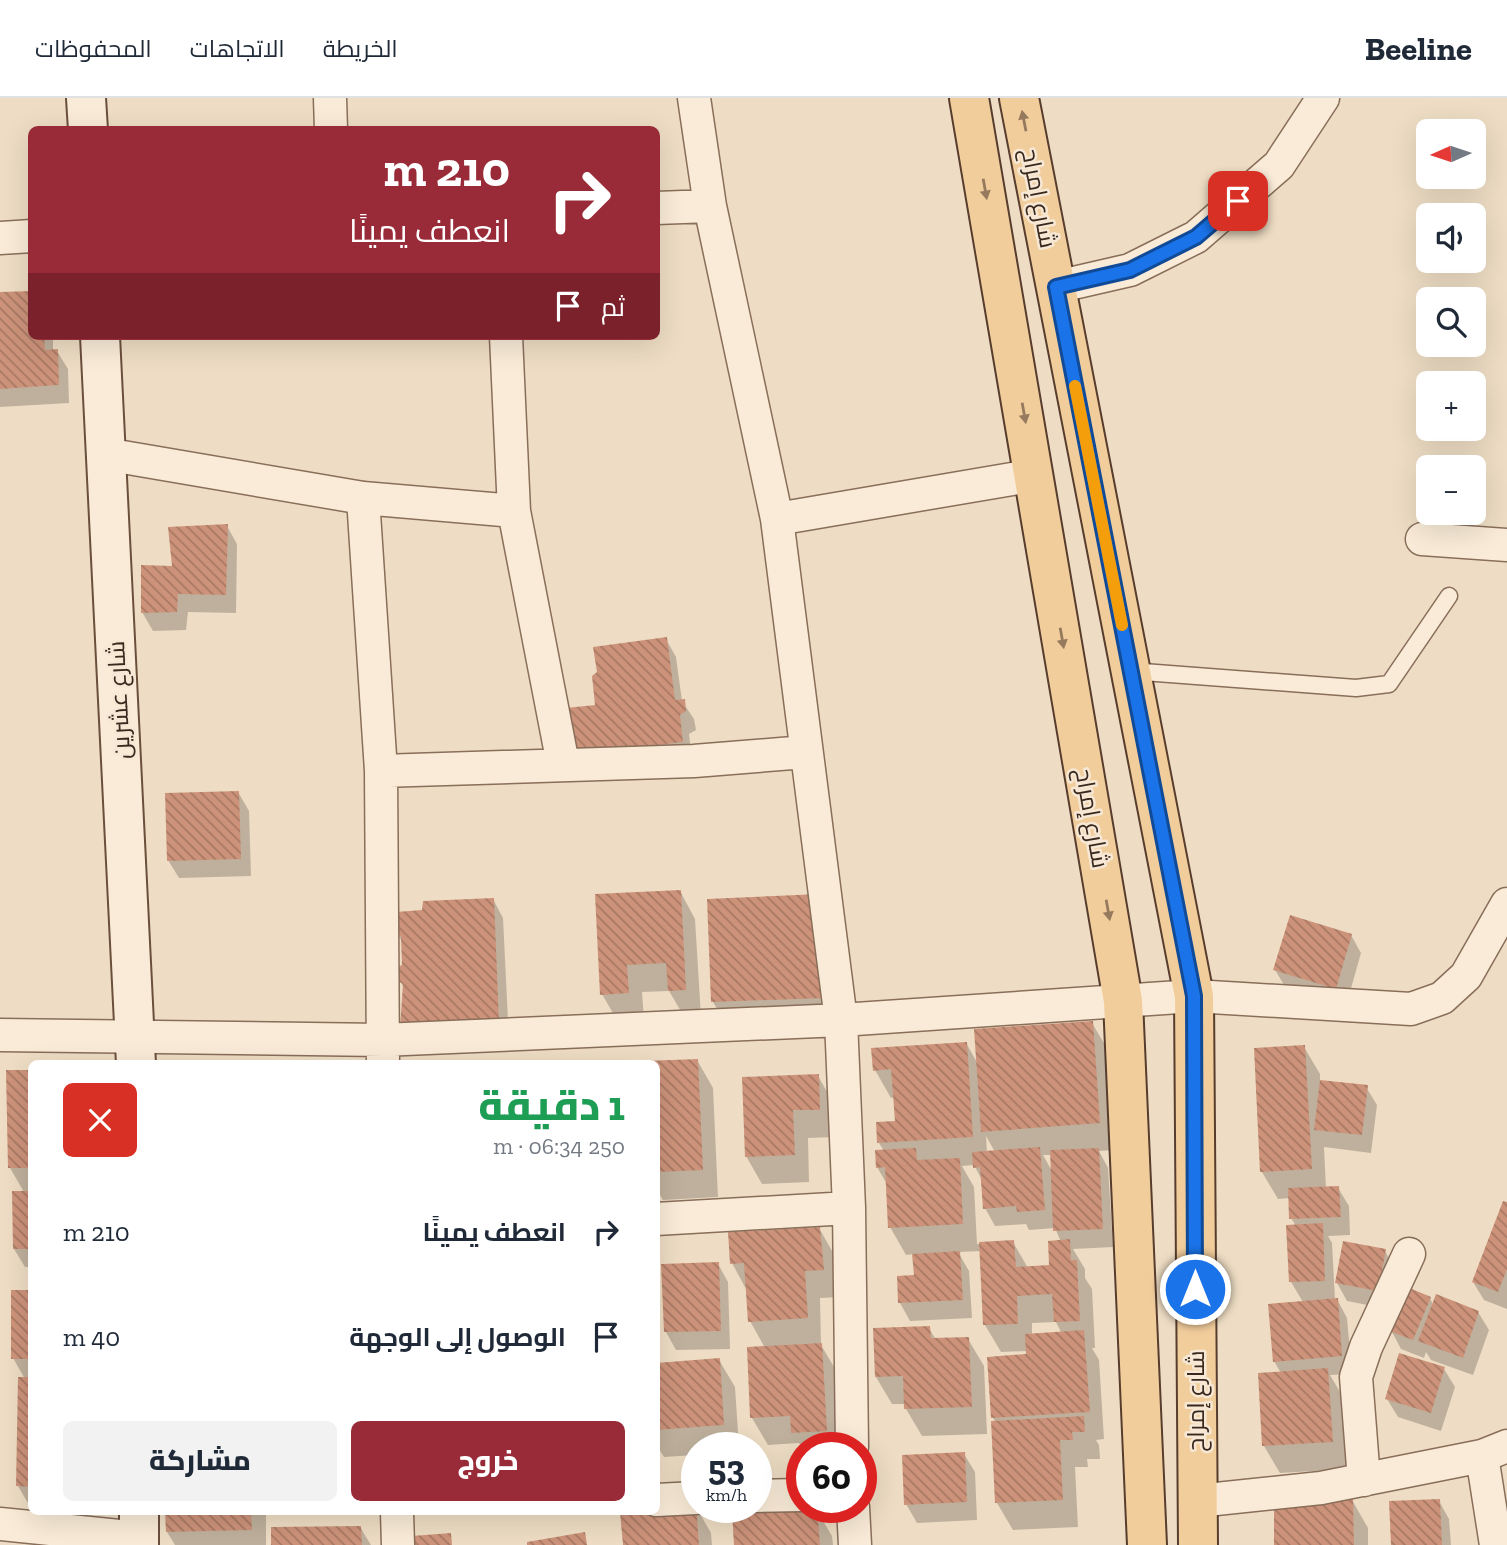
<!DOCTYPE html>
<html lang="ar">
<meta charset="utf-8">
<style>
body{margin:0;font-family:"Zilla Slab",Cairo,serif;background:#f2f2f3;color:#1f2937;direction:rtl;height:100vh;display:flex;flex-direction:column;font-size:26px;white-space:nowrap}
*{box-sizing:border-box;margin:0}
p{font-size:23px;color:#747a83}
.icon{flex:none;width:38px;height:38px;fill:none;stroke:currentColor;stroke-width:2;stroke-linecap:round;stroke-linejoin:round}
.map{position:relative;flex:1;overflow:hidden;direction:ltr}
.sheet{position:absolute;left:28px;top:962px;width:632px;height:455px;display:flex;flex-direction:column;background:#fff;border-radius:10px;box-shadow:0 7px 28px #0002;direction:rtl}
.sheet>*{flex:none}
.hud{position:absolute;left:28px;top:28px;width:632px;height:214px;border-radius:10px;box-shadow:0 7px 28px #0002;direction:rtl;background:#992a37;color:#fff;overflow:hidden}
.needle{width:46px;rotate:267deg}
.fabs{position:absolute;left:1416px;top:21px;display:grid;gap:14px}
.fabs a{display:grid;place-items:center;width:70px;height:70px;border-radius:10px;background:#fff;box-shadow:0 7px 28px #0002;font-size:35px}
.speed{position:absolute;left:681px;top:1334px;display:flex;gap:14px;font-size:35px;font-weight:700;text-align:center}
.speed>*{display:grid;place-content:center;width:91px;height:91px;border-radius:50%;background:#fff;box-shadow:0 7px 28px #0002;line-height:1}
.speed small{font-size:18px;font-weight:400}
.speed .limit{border:10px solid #d22;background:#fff;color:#111}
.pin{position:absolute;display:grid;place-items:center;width:60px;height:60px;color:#fff;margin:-30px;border-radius:14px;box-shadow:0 4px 10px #0006}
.me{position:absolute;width:77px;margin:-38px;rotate:0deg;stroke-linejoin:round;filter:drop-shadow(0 0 5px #0008)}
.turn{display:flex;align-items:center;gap:24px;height:147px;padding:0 35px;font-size:32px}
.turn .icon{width:91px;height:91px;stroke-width:2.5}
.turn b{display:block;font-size:49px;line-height:60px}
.then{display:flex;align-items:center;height:66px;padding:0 35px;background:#0003;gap:14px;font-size:26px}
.round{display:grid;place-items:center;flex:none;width:74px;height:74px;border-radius:10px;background:#f2f2f3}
.overview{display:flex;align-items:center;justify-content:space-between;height:119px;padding:0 35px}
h1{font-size:42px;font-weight:800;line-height:52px;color:#1e9e55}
.action{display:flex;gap:14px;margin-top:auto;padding:14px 35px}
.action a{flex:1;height:80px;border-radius:10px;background:#992a37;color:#fff;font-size:28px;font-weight:800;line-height:80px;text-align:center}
.action a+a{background:#f2f2f3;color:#1f2937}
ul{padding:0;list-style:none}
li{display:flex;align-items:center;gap:21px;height:105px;padding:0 35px}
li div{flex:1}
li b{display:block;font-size:26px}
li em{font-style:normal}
header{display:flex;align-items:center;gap:42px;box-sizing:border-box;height:98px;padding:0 35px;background:#fff;border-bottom:2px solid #e0e1e3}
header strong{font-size:33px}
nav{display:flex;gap:38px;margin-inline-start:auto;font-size:24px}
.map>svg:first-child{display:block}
</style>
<header>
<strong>Beeline</strong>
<nav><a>الخريطة</a><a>الاتجاهات</a><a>المحفوظات</a></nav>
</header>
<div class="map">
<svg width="1507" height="1447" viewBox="0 0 1507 1447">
<defs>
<pattern id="building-back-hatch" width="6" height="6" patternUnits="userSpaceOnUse" patternTransform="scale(1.75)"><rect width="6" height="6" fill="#cd937a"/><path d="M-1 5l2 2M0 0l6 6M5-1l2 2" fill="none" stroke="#a77863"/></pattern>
</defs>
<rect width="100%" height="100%" fill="#eeddc4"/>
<path fill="#0003" fill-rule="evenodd" d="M 0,196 L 32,238 L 53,238 L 53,253 L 57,253 L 68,271 L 69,305 L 0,309 Z
M 227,428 L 237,446 L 236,515 L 188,514 L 186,532 L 153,533 L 142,514 L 174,470 Z
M 666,541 L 676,559 L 682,603 L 694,621 L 696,632 L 689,636 L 692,662 L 583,674 L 597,609 Z
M 238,694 L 249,713 L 251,778 L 179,780 L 168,762 Z
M 680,793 L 695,821 L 701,919 L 685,920 L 669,893 L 642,894 L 644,922 L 618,924 L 602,896 Z
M 819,798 L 839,927 L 729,931 L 713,904 Z
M 493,801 L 503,820 L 509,943 L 404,890 L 400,883 L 404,868 L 404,847 L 398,837 L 424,813 Z
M 1351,837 L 1361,855 L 1346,908 L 1286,890 L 1275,872 Z
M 1092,925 L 1108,952 L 1115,1052 L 1099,1053 L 1108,1070 L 1113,1149 L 1073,1151 L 1085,1171 L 1085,1180 L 1092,1191 L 1095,1250 L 1092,1250 L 1099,1262 L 1104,1341 L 1096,1342 L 1099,1347 L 1100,1361 L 1087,1361 L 1088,1369 L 1075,1369 L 1078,1429 L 1013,1432 L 997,1405 L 996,1325 L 993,1320 L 989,1260 L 1028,1258 L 1028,1253 L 1001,1254 L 985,1227 L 981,1153 L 958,1154 L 969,1173 L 972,1220 L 910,1223 L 900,1205 L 899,1179 L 916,1179 L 914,1156 L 906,1157 L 890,1129 L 888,1088 L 877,1069 L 884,1053 L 879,1045 L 896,1025 L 895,999 L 891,1000 L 875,972 L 966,945 L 978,966 ZM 986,1038 L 995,1054 L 987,1055 ZM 1043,1057 L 1052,1057 L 1052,1073 ZM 974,1067 L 983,1084 L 985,1110 L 995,1128 L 1026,1126 L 1029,1132 L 1055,1130 L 1061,1144 L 1051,1169 L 1028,1170 L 1013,1144 L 977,1146 L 974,1089 L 962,1068 ZM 1056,1224 L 1062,1236 L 1032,1238 L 1032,1225 Z
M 1304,949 L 1320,976 L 1320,983 L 1366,989 L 1377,1007 L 1371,1055 L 1324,1049 L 1326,1090 L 1338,1090 L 1349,1108 L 1350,1137 L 1328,1138 L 1332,1145 L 1335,1202 L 1337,1201 L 1347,1220 L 1352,1276 L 1330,1277 L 1343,1299 L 1348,1371 L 1280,1375 L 1264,1348 L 1281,1275 L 1274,1263 L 1303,1204 L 1291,1184 L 1296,1128 L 1291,1120 L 1290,1100 L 1278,1101 L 1262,1074 Z
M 697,962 L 713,990 L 718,1099 L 663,1102 L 656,1090 L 656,966 L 624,966 Z
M 253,965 L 254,966 L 200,966 Z
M 32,973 L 32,1169 L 25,1169 L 14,1151 L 24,1094 L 10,1070 Z
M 818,978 L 834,1006 L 835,1039 L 808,1040 L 809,1084 L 762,1086 L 746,1058 Z
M 1507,1106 L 1507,1211 L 1484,1202 L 1473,1184 Z
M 819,1130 L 835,1158 L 839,1199 L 820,1200 L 821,1247 L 837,1274 L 841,1349 L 802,1350 L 799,1345 L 768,1347 L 752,1320 L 765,1250 L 750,1223 L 747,1193 L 732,1165 Z
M 1385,1153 L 1395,1171 L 1388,1211 L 1347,1203 L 1337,1185 Z
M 718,1166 L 728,1184 L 730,1251 L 676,1252 L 666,1234 Z
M 32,1194 L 32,1412 L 18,1388 L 25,1281 L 13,1260 Z
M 1430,1200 L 1433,1207 L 1478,1214 L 1489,1232 L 1473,1277 L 1431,1262 L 1426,1254 L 1424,1260 L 1401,1251 L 1391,1232 Z
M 929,1230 L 936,1242 L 968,1241 L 984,1268 L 987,1336 L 922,1338 L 906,1311 L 906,1306 L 892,1306 L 876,1279 Z
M 719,1262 L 735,1289 L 739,1349 L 696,1349 L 696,1357 L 664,1359 L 656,1346 L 656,1266 Z
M 1444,1271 L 1455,1289 L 1441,1333 L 1398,1319 L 1387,1301 Z
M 964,1356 L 975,1374 L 977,1422 L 917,1425 L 906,1406 Z
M 1352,1402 L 1368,1430 L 1368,1447 L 1276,1447 Z
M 1439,1403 L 1449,1421 L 1451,1447 L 1393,1447 Z
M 695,1407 L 711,1435 L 712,1447 L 625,1447 L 622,1414 L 656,1414 Z
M 816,1411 L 832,1438 L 833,1447 L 736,1447 Z
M 33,1414 L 109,1414 L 109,1417 L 33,1415 Z
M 167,1414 L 266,1414 L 266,1447 L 175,1447 L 167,1434 Z
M 360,1429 L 371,1447 L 273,1447 Z"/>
<path fill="url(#building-back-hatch)" d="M 32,193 L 32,238 L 44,238 L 45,252 L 58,251 L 59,287 L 0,291 L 0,194 Z
M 228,426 L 226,497 L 178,496 L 177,514 L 141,515 L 141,467 L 172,468 L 168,429 Z
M 667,539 L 675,602 L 685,601 L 686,613 L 680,617 L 683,644 L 571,657 L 566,610 L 595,607 L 592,578 L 597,574 L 593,549 Z
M 239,693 L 241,761 L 167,763 L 165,695 Z
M 681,792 L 686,892 L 668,893 L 666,865 L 627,867 L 629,895 L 600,897 L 595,796 Z
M 820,796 L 824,900 L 711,904 L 707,801 Z
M 494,800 L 499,925 L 400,931 L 403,886 L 398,883 L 397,869 L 402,867 L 401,838 L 396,837 L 396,814 L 422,812 L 423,803 Z
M 1290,817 L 1352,836 L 1336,891 L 1273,872 Z
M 1093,923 L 1100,1025 L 981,1034 L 974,931 Z
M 967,944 L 973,1039 L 877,1045 L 876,1024 L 895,1023 L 891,971 L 873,973 L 871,950 Z
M 1305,947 L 1312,1071 L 1260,1074 L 1254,950 Z
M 698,961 L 703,1072 L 656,1074 L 656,966 L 617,966 L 617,964 Z
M 6,972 L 32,972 L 32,1070 L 8,1070 Z
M 819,976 L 820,1012 L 793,1012 L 795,1057 L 745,1059 L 742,979 Z
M 1320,982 L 1368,987 L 1362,1037 L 1314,1032 Z
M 1040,1049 L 1045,1112 L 1017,1114 L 1016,1108 L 983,1111 L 980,1069 L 973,1070 L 972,1054 Z
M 916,1050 L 917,1062 L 960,1060 L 963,1126 L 888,1130 L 885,1069 L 876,1070 L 875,1052 Z
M 1099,1050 L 1103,1131 L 1053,1133 L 1050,1052 Z
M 1339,1088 L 1341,1119 L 1289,1121 L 1288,1090 Z
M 12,1093 L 32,1093 L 32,1151 L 13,1151 Z
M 1503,1103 L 1507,1104 L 1507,1171 L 1498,1194 L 1472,1184 Z
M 1323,1125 L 1325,1183 L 1289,1184 L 1286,1127 Z
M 820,1129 L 824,1172 L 805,1173 L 808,1220 L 748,1224 L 744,1165 L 730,1166 L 728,1134 Z
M 1070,1141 L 1071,1162 L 1077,1162 L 1080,1223 L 1054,1224 L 1052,1196 L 1017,1198 L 1018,1226 L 983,1227 L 979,1144 L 1014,1142 L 1016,1169 L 1049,1167 L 1048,1143 Z
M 1343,1143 L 1386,1151 L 1378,1193 L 1335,1185 Z
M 960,1153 L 963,1202 L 898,1205 L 897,1178 L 914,1177 L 912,1156 Z
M 719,1164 L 721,1233 L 664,1234 L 661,1166 Z
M 1407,1189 L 1431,1199 L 1413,1242 L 1389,1233 Z
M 11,1192 L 32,1192 L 32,1261 L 11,1261 Z
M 1436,1196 L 1479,1213 L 1463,1260 L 1418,1243 Z
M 1338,1200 L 1342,1258 L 1273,1264 L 1268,1206 Z
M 930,1228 L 931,1240 L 969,1239 L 972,1309 L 904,1311 L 903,1278 L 875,1279 L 873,1230 Z
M 1084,1232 L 1090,1314 L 991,1320 L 987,1259 L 1026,1256 L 1025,1236 Z
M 822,1245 L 827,1333 L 791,1335 L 790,1318 L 750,1320 L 747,1249 Z
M 1399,1255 L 1445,1269 L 1431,1315 L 1385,1301 Z
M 720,1260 L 724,1327 L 656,1332 L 656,1265 Z
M 1328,1270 L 1333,1344 L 1262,1348 L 1258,1275 Z
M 18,1279 L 32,1279 L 32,1389 L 16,1388 Z
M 1084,1318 L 1085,1334 L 1072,1334 L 1073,1342 L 1060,1342 L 1063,1402 L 995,1405 L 991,1323 Z
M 965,1354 L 967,1404 L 904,1407 L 902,1357 Z
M 1274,1401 L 1353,1401 L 1354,1447 L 1274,1447 Z
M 1440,1401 L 1442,1447 L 1391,1447 L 1389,1403 Z
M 696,1405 L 699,1447 L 623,1447 L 620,1414 L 656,1414 Z
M 817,1409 L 820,1447 L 734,1447 L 732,1414 Z
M 165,1414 L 251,1414 L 252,1432 L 166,1434 Z
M 361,1428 L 362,1447 L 271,1447 L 271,1429 Z
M 585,1434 L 587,1447 L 527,1447 L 527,1444 Z
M 451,1435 L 452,1447 L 413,1447 L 412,1438 Z"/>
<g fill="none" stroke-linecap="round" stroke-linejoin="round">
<defs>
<path id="lane" d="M 1130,573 L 1356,590 L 1389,586 L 1449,498"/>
<path id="street" d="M 330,0 L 331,32
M 694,0 L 710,108 L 777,421 L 841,922 L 849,1110 L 852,1349
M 656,110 L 710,108
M 0,140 L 32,138
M 1056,189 L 1130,172 L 1196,139 L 1279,67 L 1323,0
M 506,238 L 514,413 L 563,666
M 105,356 L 363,400 L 514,413
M 363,400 L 381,673 L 383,966
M 777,421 L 1035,377
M 1422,441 L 1507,447
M 381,673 L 694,663 L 805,654
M 0,937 L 382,942 L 841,922 L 1194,898 L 1411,911 L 1442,900 L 1466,878 L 1507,806
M 656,1121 L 849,1110
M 1482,1358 L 1496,1447
M 1364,1382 L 1356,1279 L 1366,1249 L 1409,1156
M 756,1398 L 802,1397
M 656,1402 L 696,1400
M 1197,1403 L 1321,1390 L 1482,1358 L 1507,1348
M 853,1409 L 855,1447
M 397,1414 L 398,1447
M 0,1426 L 139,1440"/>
<path id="secondary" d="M 86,0 L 88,32
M 100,238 L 136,966
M 139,1414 L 139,1447"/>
<path id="primary" d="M 969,0 L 1123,903 L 1147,1447
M 1019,0 L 1194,898 L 1198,1447"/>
</defs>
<use href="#lane" stroke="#896e5a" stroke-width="19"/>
<use href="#street" stroke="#896e5a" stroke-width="35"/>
<use href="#secondary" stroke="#6b4f3d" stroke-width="42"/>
<use href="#primary" stroke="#573d2e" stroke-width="42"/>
<use href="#lane" stroke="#f9ebd7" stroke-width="16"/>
<use href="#street" stroke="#f9ebd7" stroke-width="32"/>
<use href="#secondary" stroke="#f9ebd7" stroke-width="38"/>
<use href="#primary" stroke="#f2cd9c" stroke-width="38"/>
</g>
<defs><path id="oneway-solid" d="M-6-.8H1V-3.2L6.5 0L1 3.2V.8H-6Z" transform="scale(1.75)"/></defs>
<g fill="#967a5d">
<use href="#oneway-solid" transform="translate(1024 23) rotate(-101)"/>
<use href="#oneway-solid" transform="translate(985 91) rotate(80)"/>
<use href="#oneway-solid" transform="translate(1024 315) rotate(80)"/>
<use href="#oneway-solid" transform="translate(1062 540) rotate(80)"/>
<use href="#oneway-solid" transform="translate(1108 812) rotate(80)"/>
</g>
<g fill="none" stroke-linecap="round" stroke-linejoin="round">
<defs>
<path id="route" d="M 1195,1191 L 1194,898 L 1056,189 L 1130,172 L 1196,139 L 1238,103"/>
</defs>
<use href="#route" stroke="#114b97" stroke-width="18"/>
<use href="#route" stroke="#1a73e8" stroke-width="12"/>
<path stroke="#f59e0b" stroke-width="12" d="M 1075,288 L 1122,527"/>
</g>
<g text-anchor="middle" stroke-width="5" stroke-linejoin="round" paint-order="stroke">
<g font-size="24" fill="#39281e" stroke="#f6e8d4">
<text transform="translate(1039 100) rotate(79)" y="8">شارع إمراح</text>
<text transform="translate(119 602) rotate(-93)" y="8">شارع عشرين</text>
<text transform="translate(1092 720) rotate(80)" y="8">شارع إمراح</text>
<text transform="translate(1196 1303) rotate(-90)" y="8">شارع إمراح</text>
</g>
</g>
</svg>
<div class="fabs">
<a><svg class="needle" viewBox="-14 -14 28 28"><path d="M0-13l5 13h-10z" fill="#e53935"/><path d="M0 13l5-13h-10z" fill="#747a83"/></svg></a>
<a><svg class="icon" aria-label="sound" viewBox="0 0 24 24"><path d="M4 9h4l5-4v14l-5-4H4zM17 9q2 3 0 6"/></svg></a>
<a><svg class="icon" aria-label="search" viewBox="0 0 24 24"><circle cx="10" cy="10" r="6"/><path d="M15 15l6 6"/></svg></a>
<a>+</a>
<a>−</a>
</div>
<div class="speed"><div>53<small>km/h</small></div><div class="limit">60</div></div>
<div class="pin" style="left:1238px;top:103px;background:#d93025"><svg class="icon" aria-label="arrive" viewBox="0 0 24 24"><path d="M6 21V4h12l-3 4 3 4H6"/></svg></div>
<svg class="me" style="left:1195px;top:1191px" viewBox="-20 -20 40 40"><circle r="17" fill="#1a73e8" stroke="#fff" stroke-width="3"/><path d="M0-11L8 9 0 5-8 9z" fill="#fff"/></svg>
<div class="hud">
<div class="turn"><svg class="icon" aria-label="right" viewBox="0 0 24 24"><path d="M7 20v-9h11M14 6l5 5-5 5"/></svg><div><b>210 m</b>انعطف يمينًا</div></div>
<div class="then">ثم<svg class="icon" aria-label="arrive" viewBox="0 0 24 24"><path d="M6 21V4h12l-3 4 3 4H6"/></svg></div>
</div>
<section class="sheet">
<div class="overview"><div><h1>1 دقيقة</h1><p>250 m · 06:34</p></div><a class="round" style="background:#d93025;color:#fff"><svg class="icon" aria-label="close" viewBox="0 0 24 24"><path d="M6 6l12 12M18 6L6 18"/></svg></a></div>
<ul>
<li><svg class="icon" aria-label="right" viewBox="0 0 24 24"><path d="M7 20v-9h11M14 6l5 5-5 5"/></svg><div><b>انعطف يمينًا</b></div><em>210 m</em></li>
<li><svg class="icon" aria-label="arrive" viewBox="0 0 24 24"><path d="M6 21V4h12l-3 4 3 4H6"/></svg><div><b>الوصول إلى الوجهة</b></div><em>40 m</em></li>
</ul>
<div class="action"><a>خروج</a><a>مشاركة</a></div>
</section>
</div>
